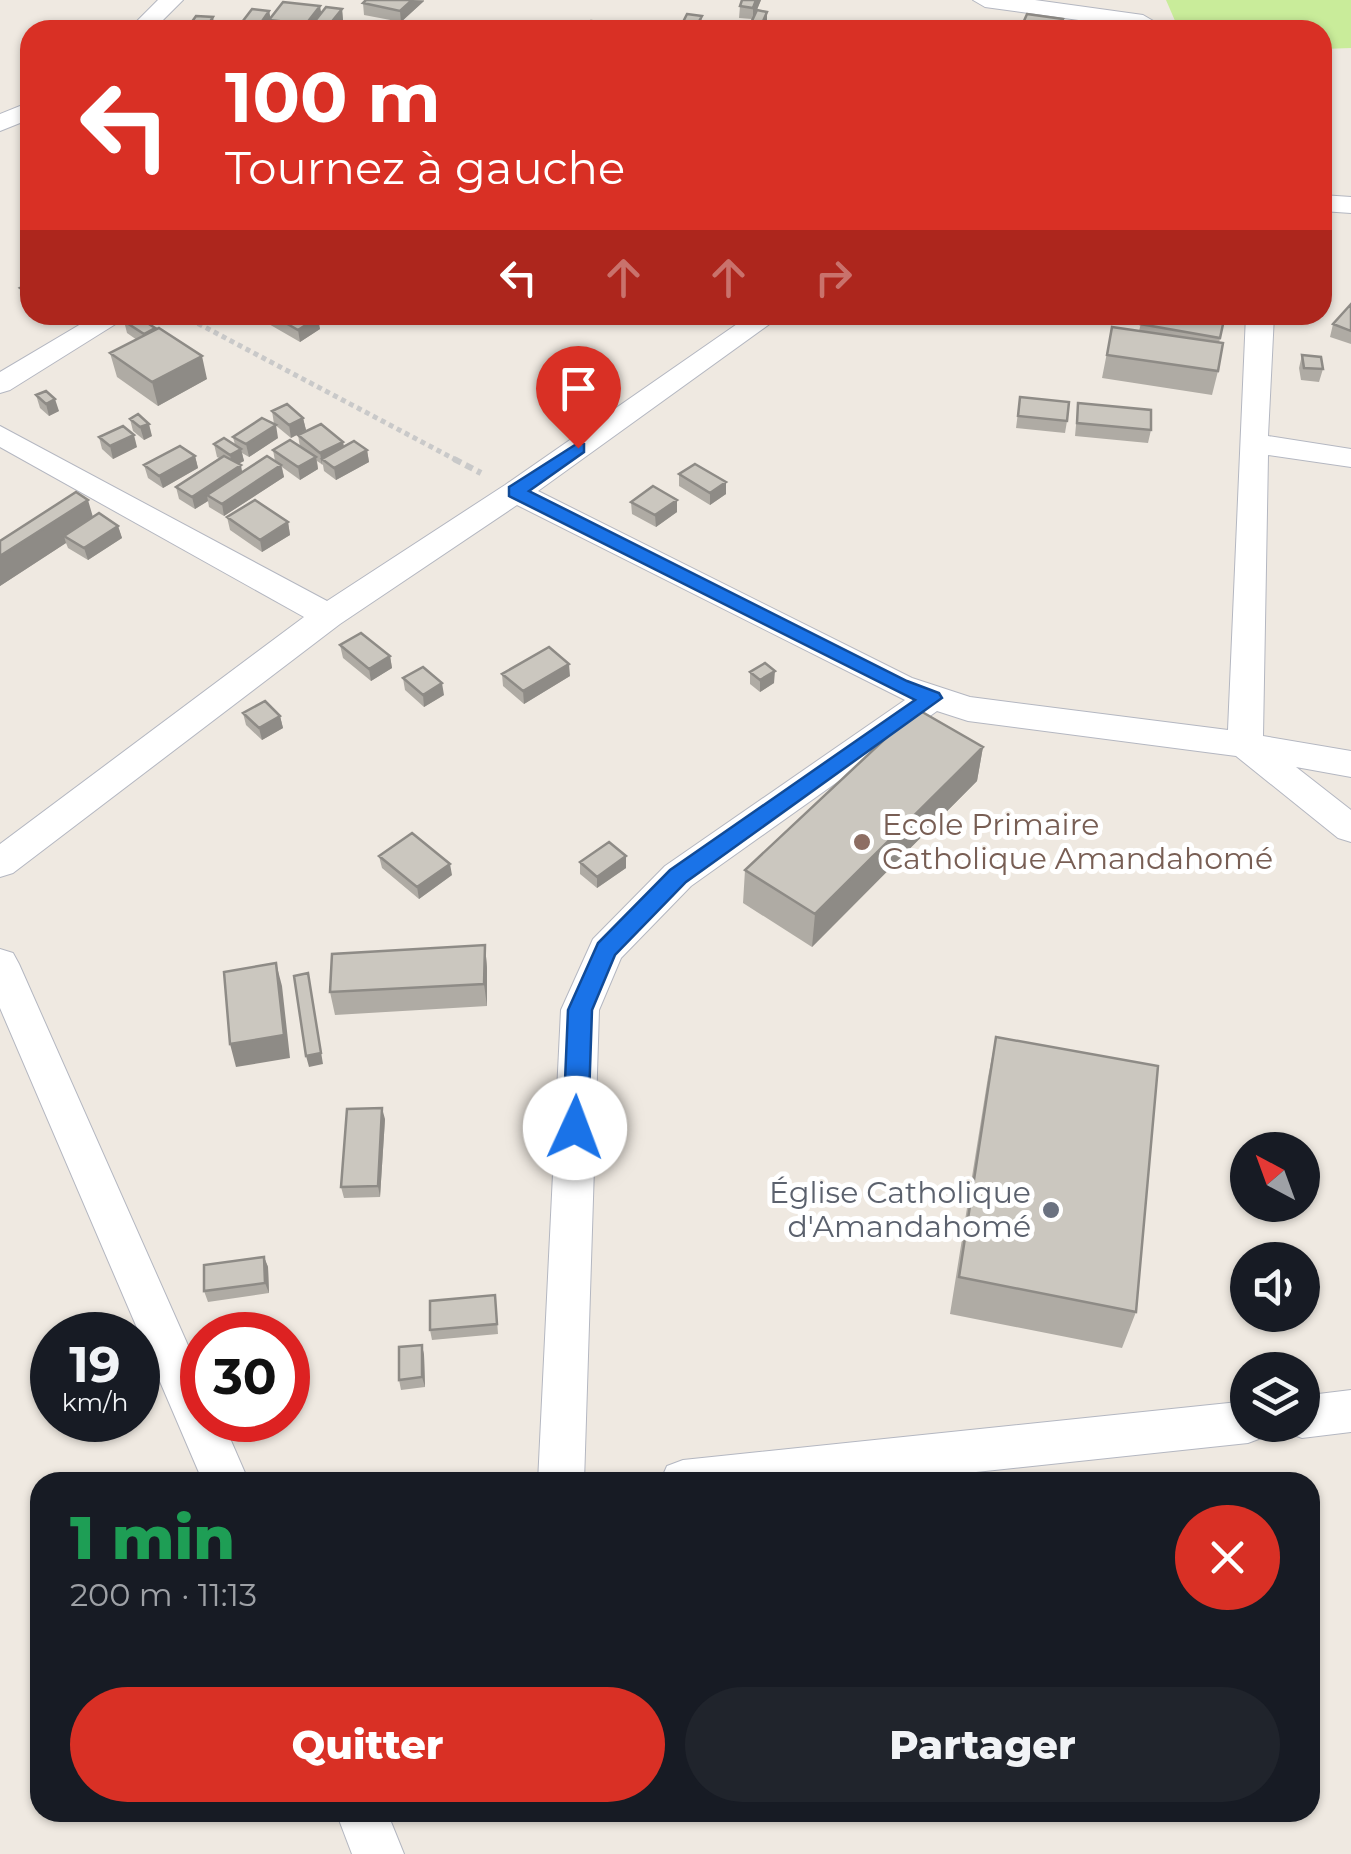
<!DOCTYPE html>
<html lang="fr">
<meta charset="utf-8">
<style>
body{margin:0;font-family:Montserrat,sans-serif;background:#20242c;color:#f1f3f6;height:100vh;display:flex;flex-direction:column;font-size:38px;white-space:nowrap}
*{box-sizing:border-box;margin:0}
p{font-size:32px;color:#9ea1a6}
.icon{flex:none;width:55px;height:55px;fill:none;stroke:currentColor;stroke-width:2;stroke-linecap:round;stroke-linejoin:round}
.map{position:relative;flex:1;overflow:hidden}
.sheet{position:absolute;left:30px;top:1472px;width:1290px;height:350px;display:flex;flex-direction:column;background:#171b24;border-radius:30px;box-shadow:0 2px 8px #0004}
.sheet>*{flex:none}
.top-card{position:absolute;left:20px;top:20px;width:1312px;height:305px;border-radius:30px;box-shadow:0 2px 8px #0004;background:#d93025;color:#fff;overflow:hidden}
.needle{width:65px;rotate:319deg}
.controls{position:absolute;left:1230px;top:1132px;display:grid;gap:20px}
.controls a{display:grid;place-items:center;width:90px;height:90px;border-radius:50%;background:#171b24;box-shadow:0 2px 8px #0004;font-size:50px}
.speed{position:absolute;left:30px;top:1312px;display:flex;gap:20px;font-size:50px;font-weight:700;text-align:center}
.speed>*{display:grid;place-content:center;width:130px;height:130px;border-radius:50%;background:#171b24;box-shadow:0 2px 8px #0004;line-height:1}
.speed small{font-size:25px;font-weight:400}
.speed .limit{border:15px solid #d22;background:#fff;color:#111}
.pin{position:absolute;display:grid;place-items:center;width:85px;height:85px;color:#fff;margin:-102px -42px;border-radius:50% 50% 50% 0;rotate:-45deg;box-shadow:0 0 10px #0007}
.pin .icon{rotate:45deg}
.me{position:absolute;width:110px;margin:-55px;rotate:2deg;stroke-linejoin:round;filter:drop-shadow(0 0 8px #0008)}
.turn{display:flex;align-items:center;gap:35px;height:210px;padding:0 40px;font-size:45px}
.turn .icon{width:130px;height:130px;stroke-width:2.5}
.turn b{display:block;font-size:70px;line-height:85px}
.lanes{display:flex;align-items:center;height:95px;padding:0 40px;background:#0003;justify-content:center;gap:50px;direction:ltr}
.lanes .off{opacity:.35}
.round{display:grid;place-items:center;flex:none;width:105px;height:105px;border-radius:52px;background:#20242c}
.summary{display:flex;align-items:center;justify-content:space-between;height:170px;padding:0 40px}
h1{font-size:60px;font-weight:800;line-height:75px;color:#1e9e55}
.cta{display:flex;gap:20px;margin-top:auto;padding:20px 40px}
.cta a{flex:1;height:115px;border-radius:60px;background:#d93025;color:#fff;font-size:40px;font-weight:800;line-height:115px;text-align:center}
.cta a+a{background:#20242c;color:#f1f3f6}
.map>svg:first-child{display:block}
</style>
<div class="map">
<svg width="1351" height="1854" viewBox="0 0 1351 1854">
<rect width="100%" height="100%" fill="#efe9e1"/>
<path fill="#c9ec9a" d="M 1166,0 L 1351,0 L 1351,48 L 1323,49 L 1322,30 L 1179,30 Z"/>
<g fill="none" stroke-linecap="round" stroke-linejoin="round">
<defs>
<path id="minor" d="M 158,0 L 183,0 L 153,30 L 128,30 Z
M 973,0 L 1035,0 L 1143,15 L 1155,22 L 1143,29 L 985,7 Z
M 30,102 L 30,119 L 0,131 L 0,114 Z
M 1322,195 L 1351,197 L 1351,213 L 1322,211 Z
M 96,315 L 130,315 L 10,390 L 0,393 L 0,372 Z
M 750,315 L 782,315 L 538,491 L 912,678 L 970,697 L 1228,730 L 1246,315 L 1274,315 L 1268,436 L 1351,449 L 1351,467 L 1268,455 L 1263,736 L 1351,751 L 1351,777 L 1296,767 L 1351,810 L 1351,842 L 1338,838 L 1236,756 L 968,721 L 937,711 L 691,886 L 621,958 L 599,1010 L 584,1482 L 538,1482 L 561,1010 L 593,939 L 665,866 L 905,700 L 517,505 L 340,624 L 13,873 L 0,877 L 0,844 L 304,617 L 0,447 L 0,426 L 327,601 L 505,485 Z
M 0,949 L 13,953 L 19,964 L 202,1377 L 202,1420 L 222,1420 L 249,1482 L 203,1482 L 0,1008 Z
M 1351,1390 L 1351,1432 L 1302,1438 L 1286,1432 L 1283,1425 L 1302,1425 L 1302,1396 Z
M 1248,1401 L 1248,1425 L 1269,1425 L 1264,1437 L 1248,1443 L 883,1482 L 660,1482 L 667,1466 L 683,1460 Z
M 336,1812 L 387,1812 L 404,1854 L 352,1854 Z"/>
</defs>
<use href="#minor" stroke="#b4b7c1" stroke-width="2"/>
<path stroke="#c9c9c9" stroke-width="5" stroke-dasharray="5 4" stroke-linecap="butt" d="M 182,315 L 458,461"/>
<path stroke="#c9c9c9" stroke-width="6" stroke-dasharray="8 5" stroke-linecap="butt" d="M 454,459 L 481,473"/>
<use href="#minor" fill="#fff" fill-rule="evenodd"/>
</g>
<path fill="#afaba4" d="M 366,0 L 424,0 L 424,1 L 401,22 L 364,15 L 363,3 Z
M 742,0 L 761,0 L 756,12 L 767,23 L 764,30 L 750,30 L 752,19 L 739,18 L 740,6 Z
M 342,9 L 343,20 L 336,30 L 270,30 L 270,25 L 266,30 L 236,30 L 269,11 L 270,18 Z
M 30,283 L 30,304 L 24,300 L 20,288 Z
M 1351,304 L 1351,344 L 1330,337 L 1333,324 Z
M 253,315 L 314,315 L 320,329 L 300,342 Z
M 1143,315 L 1225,315 L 1219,343 L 1218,371 L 1212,395 L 1102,378 L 1112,327 L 1139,331 Z
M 124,321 L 155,330 L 207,379 L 158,406 L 117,377 L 110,353 L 137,340 L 127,333 Z
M 1302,355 L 1323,369 L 1319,382 L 1301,380 L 1299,368 Z
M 36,395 L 59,411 L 49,416 L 40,408 Z
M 1020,397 L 1067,421 L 1065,433 L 1016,428 Z
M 1078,403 L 1151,430 L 1148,443 L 1075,436 Z
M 272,411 L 303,418 L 306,430 L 291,438 L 274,424 Z
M 130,419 L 152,436 L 144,440 L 133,431 Z
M 298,435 L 343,442 L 344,447 L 367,450 L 369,462 L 336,480 L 324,471 L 323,465 L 317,461 L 318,469 L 300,480 L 282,467 L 284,477 L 224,516 L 209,507 L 208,501 L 195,509 L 179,499 L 176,487 L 219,458 L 217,457 L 214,444 L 235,445 L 233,437 L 278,438 L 249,457 L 242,453 L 244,461 L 238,464 L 242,472 L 275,461 L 273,450 L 300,447 Z
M 99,437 L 137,447 L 113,459 L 102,449 Z
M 195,456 L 198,468 L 163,488 L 148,478 L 144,465 Z
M 679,474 L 726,494 L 710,505 L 679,486 Z
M 631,502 L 677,512 L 656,527 L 632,514 Z
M 93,517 L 118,526 L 122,538 L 88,560 L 68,548 L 66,543 L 0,586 L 0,541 Z
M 227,517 L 288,522 L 290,535 L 262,552 L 230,530 Z
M 340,645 L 390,656 L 392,668 L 371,681 L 343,658 Z
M 750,672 L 774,683 L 760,692 L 750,684 Z
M 502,674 L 570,676 L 524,704 L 503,686 Z
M 403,678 L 444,695 L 424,707 L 405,690 Z
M 243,713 L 280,716 L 283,728 L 262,740 L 246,725 Z
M 983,747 L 977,781 L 812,947 L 743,903 L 745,870 Z
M 379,856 L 452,875 L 419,899 L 382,868 Z
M 580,862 L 626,868 L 597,888 L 580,874 Z
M 485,945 L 487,968 L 487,1006 L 335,1015 L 330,992 Z
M 996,1037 L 1136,1312 L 1122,1348 L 950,1314 L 988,1077 Z
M 385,1119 L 380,1197 L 344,1198 L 341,1187 Z
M 264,1257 L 268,1267 L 269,1293 L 208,1302 L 204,1291 Z
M 496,1305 L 498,1334 L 432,1340 L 430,1330 Z
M 422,1345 L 424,1355 L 425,1387 L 401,1390 L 399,1380 Z"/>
<path fill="#8e8b86" d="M 412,0 L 424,1 L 401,22 L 400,11 Z
M 756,0 L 761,0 L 753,19 L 753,8 Z
M 320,6 L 322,17 L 307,30 L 306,24 Z
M 342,9 L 343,20 L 336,30 L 325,30 Z
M 269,11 L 271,20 L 269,20 L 270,25 L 266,30 L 256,30 Z
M 767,12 L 767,23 L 764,30 L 760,30 Z
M 702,16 L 700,30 L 694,30 Z
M 213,17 L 215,30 L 205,30 Z
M 318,317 L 320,329 L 300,342 L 298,330 Z
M 202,356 L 207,379 L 158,406 L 152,382 Z
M 55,399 L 59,411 L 49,416 L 46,404 Z
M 303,418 L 306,430 L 291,438 L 289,425 Z
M 149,424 L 152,436 L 144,440 L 140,427 Z
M 276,425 L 278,438 L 249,457 L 246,444 Z
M 134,435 L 137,447 L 113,459 L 110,446 Z
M 343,442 L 345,454 L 322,459 L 322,465 L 320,453 Z
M 241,449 L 244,461 L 232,467 L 230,455 Z
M 367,450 L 369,462 L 336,480 L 334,468 Z
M 195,456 L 198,468 L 163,488 L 159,476 Z
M 316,457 L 318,469 L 300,480 L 298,467 Z
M 241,465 L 243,477 L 207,495 L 208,501 L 195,509 L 192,497 Z
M 281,465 L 284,477 L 224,516 L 222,504 Z
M 726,482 L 726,494 L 710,505 L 710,493 Z
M 88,500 L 95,524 L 64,536 L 66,543 L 0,586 L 0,556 Z
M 677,500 L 677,512 L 656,527 L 655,515 Z
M 288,522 L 290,535 L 262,552 L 260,540 Z
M 118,526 L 122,538 L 88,560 L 84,548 Z
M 390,656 L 392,668 L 371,681 L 369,669 Z
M 569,664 L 570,676 L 524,704 L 523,691 Z
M 775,671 L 774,683 L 760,692 L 760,680 Z
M 442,683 L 444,695 L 424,707 L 423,695 Z
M 280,716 L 283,728 L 262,740 L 259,728 Z
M 983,747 L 977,781 L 812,947 L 815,914 Z
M 626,856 L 626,868 L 597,888 L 597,877 Z
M 450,864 L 452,875 L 419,899 L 417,887 Z
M 485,945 L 487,968 L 487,1006 L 484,984 Z
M 276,963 L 282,986 L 290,1058 L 236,1067 L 230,1044 Z
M 308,973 L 323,1064 L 309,1067 L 306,1056 Z
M 382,1108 L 385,1119 L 380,1197 L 378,1186 Z
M 264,1257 L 268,1267 L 269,1293 L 265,1283 Z
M 422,1345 L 424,1355 L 425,1387 L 422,1377 Z"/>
<path fill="#cbc7bf" stroke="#8e8b86" stroke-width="2.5" d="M 366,0 L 412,0 L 400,11 L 363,3 Z
M 742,0 L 756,0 L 753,8 L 740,6 Z
M 283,2 L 320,6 L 306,24 L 269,20 Z
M 326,7 L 342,9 L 325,30 L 308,30 Z
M 252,9 L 269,11 L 256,30 L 236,30 Z
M 757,10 L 767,12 L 761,26 L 750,25 Z
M 687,14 L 702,16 L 694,30 L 679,30 Z
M 1027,14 L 1063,19 L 1058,30 L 1020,30 Z
M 196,16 L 213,17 L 205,30 L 186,30 Z
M 591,21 L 658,30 L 586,29 Z
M 30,283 L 30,295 L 20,288 Z
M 1351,304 L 1351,331 L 1333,324 Z
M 135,315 L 155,328 L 144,334 L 124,321 Z
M 272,315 L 314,315 L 318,317 L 298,330 Z
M 1143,315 L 1225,315 L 1220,338 L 1140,324 Z
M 1112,327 L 1223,343 L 1218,371 L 1107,355 Z
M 159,328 L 202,356 L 152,382 L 110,353 Z
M 1302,355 L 1321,357 L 1323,369 L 1304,368 Z
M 46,391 L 55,399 L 46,404 L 36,395 Z
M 1020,397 L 1069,402 L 1067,421 L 1018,416 Z
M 1078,403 L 1151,410 L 1151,430 L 1077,423 Z
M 287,404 L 303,418 L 289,425 L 272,411 Z
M 138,414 L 149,424 L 140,427 L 130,419 Z
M 262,418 L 276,425 L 246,444 L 233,437 Z
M 321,424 L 343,442 L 320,453 L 298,435 Z
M 123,426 L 134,435 L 110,446 L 99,437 Z
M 224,438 L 241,449 L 230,455 L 214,444 Z
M 290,440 L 316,457 L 298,467 L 273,450 Z
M 354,441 L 367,450 L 334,468 L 322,459 Z
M 180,446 L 195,456 L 159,476 L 144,465 Z
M 224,456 L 241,465 L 192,497 L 176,487 Z
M 267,456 L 281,465 L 222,504 L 207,495 Z
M 695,464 L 726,482 L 710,493 L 679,474 Z
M 653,486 L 677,500 L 655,515 L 631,502 Z
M 76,492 L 88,500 L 0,556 L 0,541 Z
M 255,500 L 288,522 L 260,540 L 227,517 Z
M 99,513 L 118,526 L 84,548 L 64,536 Z
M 361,633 L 390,656 L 369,669 L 340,645 Z
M 549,647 L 569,664 L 523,691 L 502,674 Z
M 765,663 L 775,671 L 760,680 L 750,672 Z
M 423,667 L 442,683 L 423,695 L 403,678 Z
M 265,701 L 280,716 L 259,728 L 243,713 Z
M 917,709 L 983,747 L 815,914 L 745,870 Z
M 412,833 L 450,864 L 417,887 L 379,856 Z
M 609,842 L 626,856 L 597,877 L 580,862 Z
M 485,945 L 484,984 L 330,992 L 332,954 Z
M 276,963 L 284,1035 L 230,1044 L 224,972 Z
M 308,973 L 321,1053 L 306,1056 L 294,976 Z
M 996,1037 L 1158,1066 L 1136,1312 L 959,1277 Z
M 382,1108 L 378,1186 L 341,1187 L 347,1109 Z
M 264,1257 L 265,1283 L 204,1291 L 204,1265 Z
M 495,1295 L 497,1324 L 430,1330 L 430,1301 Z
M 422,1345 L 422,1377 L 399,1380 L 399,1347 Z"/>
<path fill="#1a73e8" stroke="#114b97" stroke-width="2.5" d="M 578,443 L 584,444 L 584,452 L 529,491 L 907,681 L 939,693 L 942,698 L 686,882 L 615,955 L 592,1010 L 588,1128 L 584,1136 L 575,1139 L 567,1136 L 563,1128 L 568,1010 L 598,943 L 670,870 L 915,700 L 509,496 L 509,487 Z"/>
<circle fill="#8d6e63" stroke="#fff" stroke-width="4" cx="862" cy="842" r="10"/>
<circle fill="#6b7280" stroke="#fff" stroke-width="4" cx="1051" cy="1210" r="10"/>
<g text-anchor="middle" stroke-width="10" stroke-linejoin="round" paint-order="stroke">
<g font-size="30" fill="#785e54" stroke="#fff" text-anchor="start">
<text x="882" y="835">Ecole Primaire<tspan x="882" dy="34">Catholique Amandahomé</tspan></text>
</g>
<g font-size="30" fill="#5b616d" stroke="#fff" text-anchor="end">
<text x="1031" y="1203">Église Catholique<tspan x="1031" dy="34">d'Amandahomé</tspan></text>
</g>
</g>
</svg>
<div class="controls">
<a><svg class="needle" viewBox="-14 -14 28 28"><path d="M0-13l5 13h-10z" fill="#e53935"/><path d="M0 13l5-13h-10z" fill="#9ea1a6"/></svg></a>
<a><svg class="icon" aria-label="sound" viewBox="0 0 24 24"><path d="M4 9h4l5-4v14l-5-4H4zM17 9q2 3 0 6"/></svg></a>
<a><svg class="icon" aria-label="layers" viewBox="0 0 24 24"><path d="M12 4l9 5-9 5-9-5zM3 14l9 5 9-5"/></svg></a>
</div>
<div class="speed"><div>19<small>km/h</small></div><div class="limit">30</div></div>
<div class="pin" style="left:578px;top:448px;background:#d93025"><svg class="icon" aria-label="arrive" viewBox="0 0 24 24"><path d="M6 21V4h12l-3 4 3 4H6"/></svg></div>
<svg class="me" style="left:575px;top:1128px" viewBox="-20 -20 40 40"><circle r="19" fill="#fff"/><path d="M0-13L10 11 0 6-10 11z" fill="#1a73e8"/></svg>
<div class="top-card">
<div class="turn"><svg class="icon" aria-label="left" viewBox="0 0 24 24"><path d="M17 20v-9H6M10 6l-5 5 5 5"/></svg><div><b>100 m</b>Tournez à gauche</div></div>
<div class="lanes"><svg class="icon" aria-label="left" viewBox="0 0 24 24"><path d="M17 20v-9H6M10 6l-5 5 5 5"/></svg><svg class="icon off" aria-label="ahead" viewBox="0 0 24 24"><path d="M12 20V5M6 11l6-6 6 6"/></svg><svg class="icon off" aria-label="ahead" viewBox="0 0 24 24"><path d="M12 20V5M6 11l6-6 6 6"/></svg><svg class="icon off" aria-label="right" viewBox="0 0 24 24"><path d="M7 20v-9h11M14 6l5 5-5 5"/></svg></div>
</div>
<section class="sheet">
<div class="summary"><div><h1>1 min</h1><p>200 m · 11:13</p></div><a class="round" style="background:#d93025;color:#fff"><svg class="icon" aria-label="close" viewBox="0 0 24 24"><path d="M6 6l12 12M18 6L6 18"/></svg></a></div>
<div class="cta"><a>Quitter</a><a>Partager</a></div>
</section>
</div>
